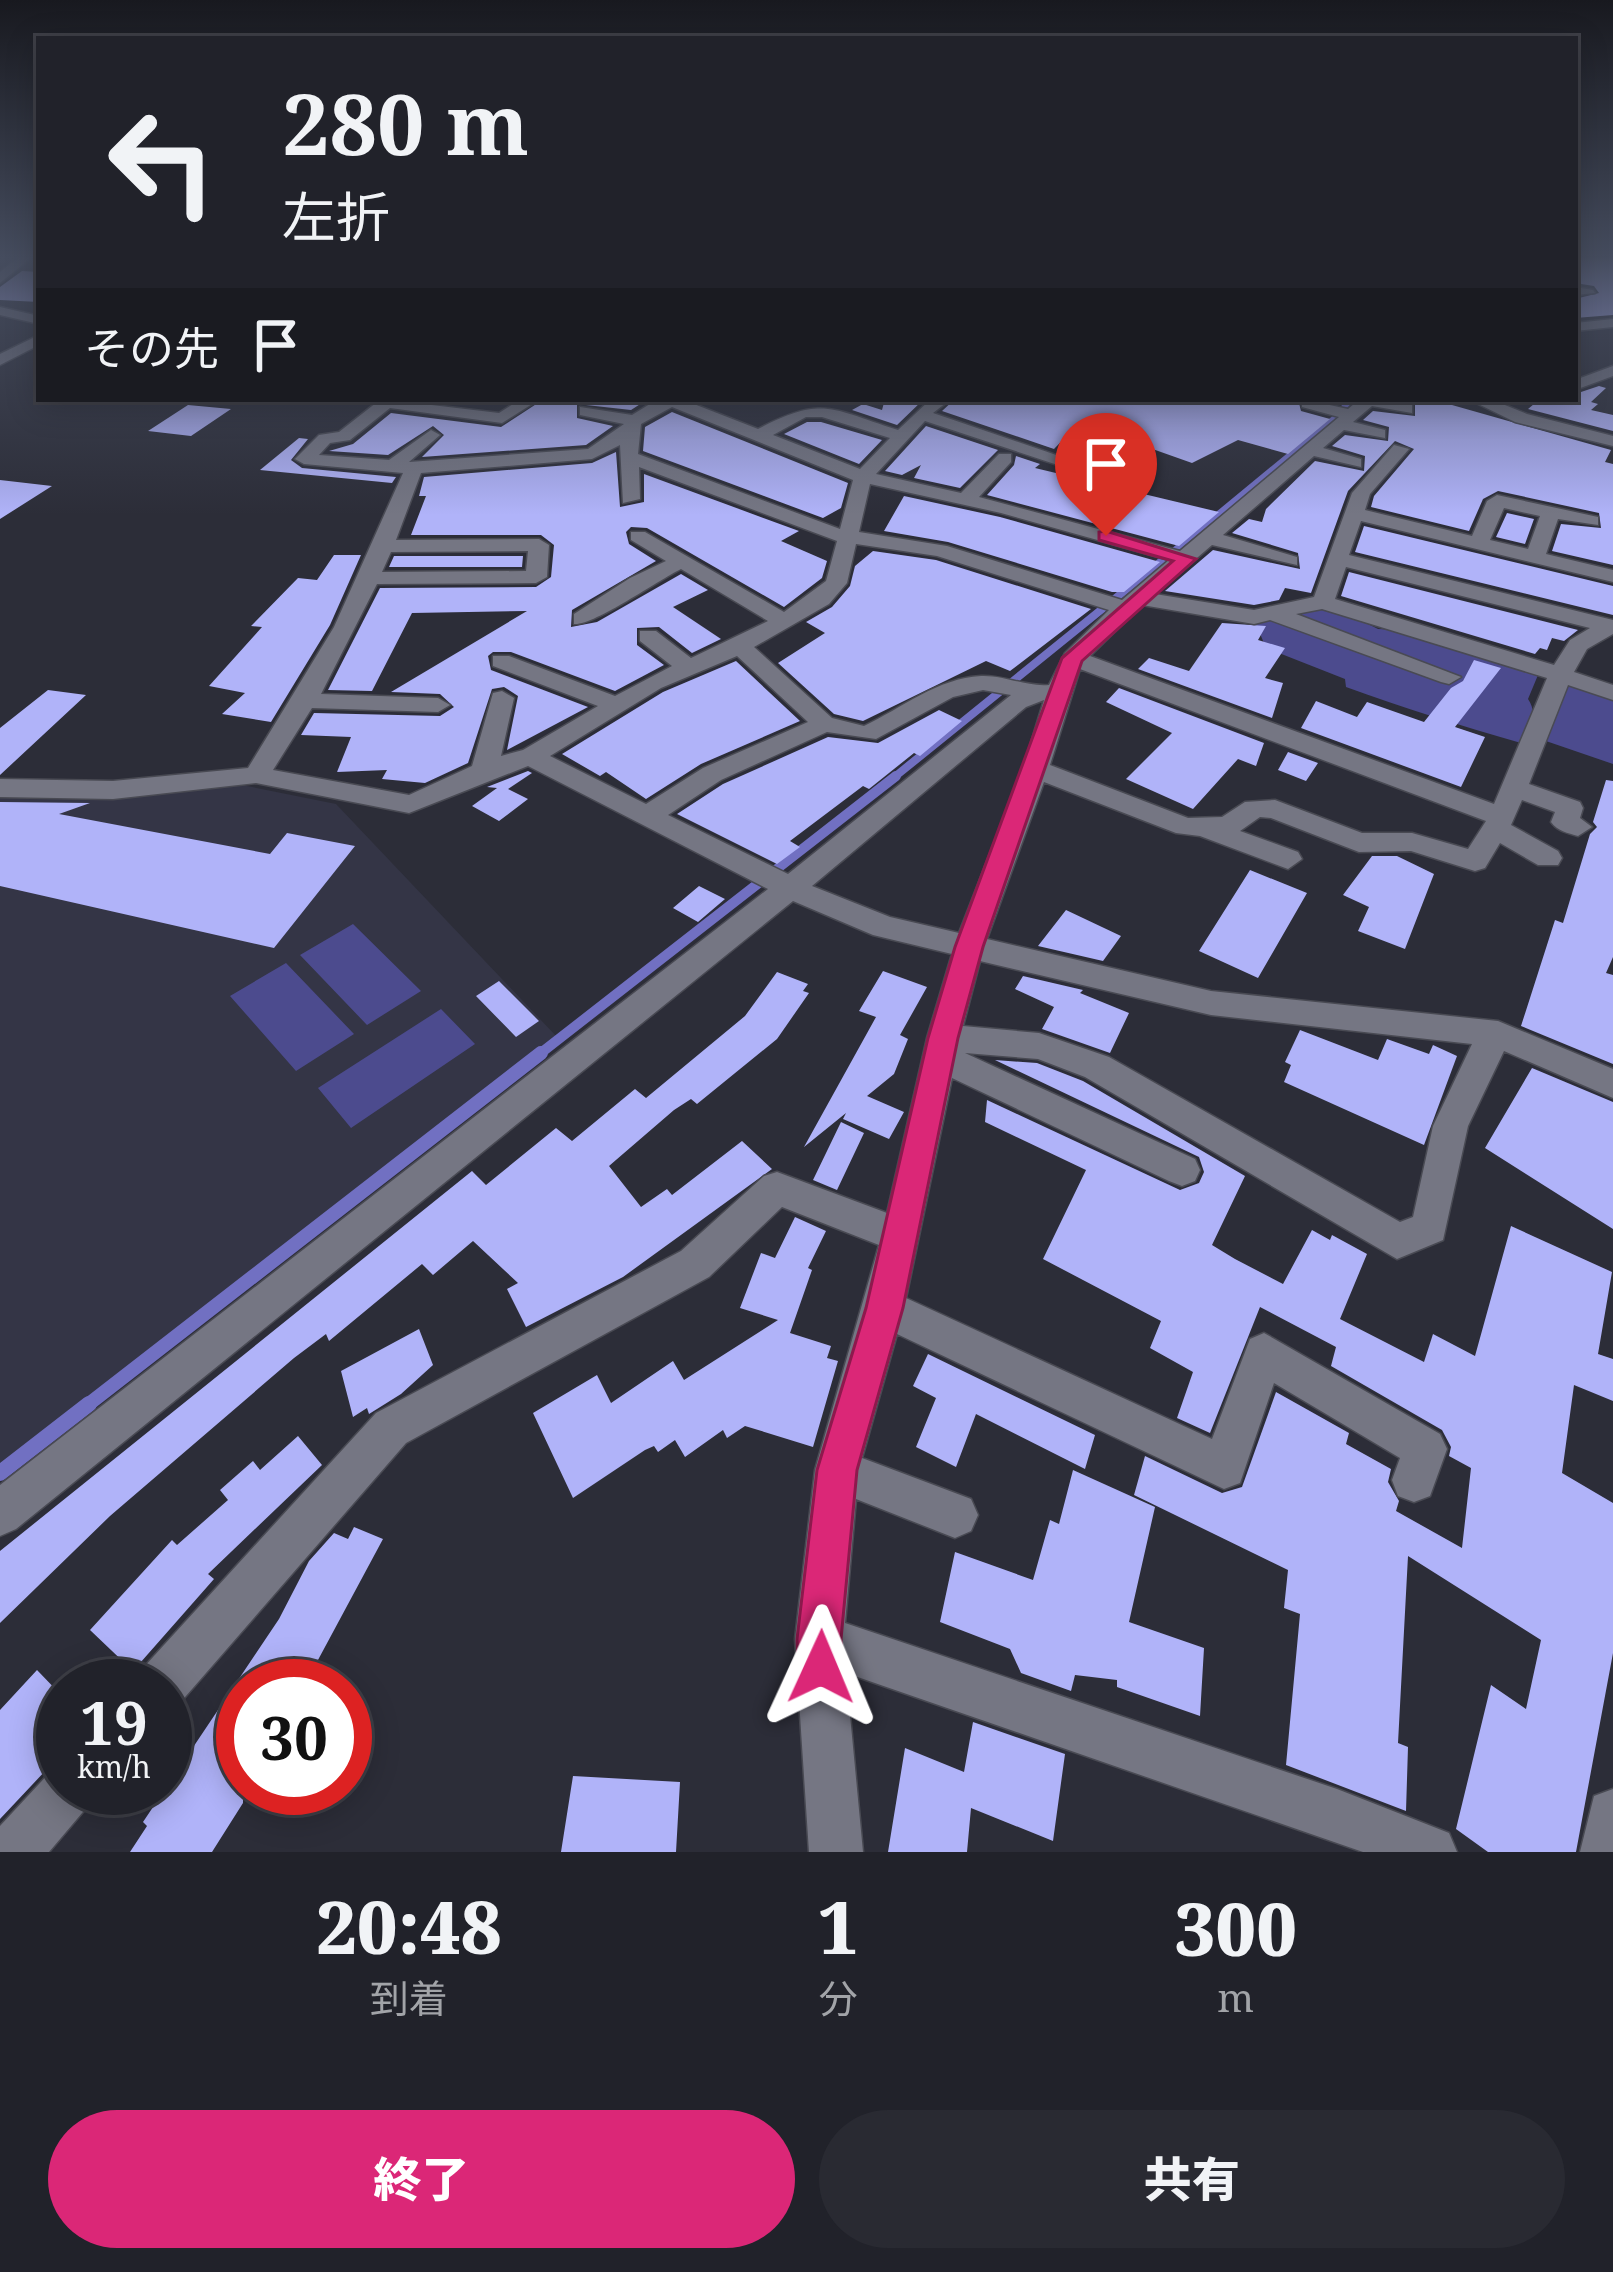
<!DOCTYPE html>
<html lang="ja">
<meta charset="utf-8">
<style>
body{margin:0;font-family:"Noto Serif","Noto Sans JP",serif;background:#292a32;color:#f1f3f6;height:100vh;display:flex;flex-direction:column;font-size:45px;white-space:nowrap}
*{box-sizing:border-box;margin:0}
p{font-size:39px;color:#a2a4a8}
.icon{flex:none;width:66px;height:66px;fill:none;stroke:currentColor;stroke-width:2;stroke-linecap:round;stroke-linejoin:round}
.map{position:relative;height:1852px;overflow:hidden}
.drawer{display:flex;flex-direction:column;background:#21222a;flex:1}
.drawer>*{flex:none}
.top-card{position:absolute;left:36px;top:36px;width:1542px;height:366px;border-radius:0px;box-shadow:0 6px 30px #0003,0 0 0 3px #3e3f47;background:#21222a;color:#f1f3f6;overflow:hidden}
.speed{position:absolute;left:36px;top:1659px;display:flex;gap:24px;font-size:60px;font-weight:700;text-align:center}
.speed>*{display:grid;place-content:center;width:156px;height:156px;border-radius:50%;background:#21222a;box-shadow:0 6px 30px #0003,0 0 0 3px #3e3f47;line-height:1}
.speed small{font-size:30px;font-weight:400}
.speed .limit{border:18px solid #d22;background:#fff;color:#111}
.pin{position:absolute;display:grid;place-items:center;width:102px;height:102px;color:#fff;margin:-123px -51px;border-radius:50% 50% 50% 0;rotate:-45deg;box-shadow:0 0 12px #0007}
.pin .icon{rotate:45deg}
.me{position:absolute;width:132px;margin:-66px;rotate:1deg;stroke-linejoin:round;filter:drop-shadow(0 0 9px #0008)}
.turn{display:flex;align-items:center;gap:42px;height:252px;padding:0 48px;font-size:54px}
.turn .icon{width:156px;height:156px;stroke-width:2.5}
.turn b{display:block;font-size:84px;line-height:102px}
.then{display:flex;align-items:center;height:114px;padding:0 48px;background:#0003;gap:24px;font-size:45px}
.eta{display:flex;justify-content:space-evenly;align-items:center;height:204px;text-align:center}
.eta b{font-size:72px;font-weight:800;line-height:84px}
.button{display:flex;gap:24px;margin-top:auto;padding:24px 48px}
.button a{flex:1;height:138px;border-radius:72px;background:#db2777;color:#fff;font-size:48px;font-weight:800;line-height:138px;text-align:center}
.button a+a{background:#292a32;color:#f1f3f6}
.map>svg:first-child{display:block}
</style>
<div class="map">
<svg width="1613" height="1852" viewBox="0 0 1613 1852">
<rect width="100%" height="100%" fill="#2c2d38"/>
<path fill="#343546" d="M 242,785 L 336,804 L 557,1037 L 0,1465 L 0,794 L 85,799 Z"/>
<path fill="#4c4b8e" d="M 1317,607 L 1346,613 L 1378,629 L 1403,630 L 1457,646 L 1471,655 L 1489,656 L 1538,675 L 1528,699 C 1539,715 1529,728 1521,743 C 1461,726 1404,708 1346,687 L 1345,679 L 1266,648 L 1256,624 Z
M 1567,682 L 1613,697 L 1613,764 L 1543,740 Z
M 353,924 L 421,991 L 367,1025 L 300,955 Z
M 286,963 L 354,1034 L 296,1071 L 230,996 Z
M 441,1009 L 475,1044 L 351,1128 L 318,1088 Z"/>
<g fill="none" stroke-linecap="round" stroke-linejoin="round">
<path stroke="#7170c2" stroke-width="6" d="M 1160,562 L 1336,417 L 1351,399"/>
<path stroke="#7170c2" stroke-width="8" d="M 892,779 L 1164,559"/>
<path stroke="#7170c2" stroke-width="10" d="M 537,1056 L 896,776"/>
<path stroke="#7170c2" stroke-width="14" d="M 85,1407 L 541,1053"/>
<path stroke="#7170c2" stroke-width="16" d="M 0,1473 L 89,1404"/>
</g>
<path fill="#b0b3f9" d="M 1575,256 L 1613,256 L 1613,315 L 1575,318 L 1575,299 L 1599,293 L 1594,286 L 1575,283 Z
M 22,271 L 39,272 L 39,302 L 0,300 L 0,287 Z
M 1599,386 L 1606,388 L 1591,402 L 1598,404 L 1591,410 L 1613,415 L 1613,431 L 1528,409 L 1540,399 L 1575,399 L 1575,394 Z
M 544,399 L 645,401 L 631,410 L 577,404 L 577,418 L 613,426 L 586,445 L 422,457 L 444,435 L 433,426 L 388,455 L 329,451 L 353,444 L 391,413 L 501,427 Z
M 885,399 L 924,399 L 897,425 L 852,410 L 863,404 L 882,410 Z
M 955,399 L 1298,399 L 1301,411 L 1330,419 L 1288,454 L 1238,440 L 1192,463 L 1079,423 L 1054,449 L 942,411 Z
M 1399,399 L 1459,399 L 1452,405 L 1611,450 L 1605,462 L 1613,464 L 1613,565 L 1552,551 L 1561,524 L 1601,528 L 1599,513 L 1498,491 L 1483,499 L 1469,531 L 1371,507 L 1374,496 L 1414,449 L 1395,441 L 1348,491 L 1311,593 L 1285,588 L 1279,600 L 1254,605 L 1165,591 L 1213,550 L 1300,569 L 1298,553 L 1232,533 L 1249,519 L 1262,522 L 1266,509 L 1315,461 L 1364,471 L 1365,456 L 1332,446 L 1345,435 L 1388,441 L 1389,427 L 1363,420 L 1373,411 L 1415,416 L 1415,402 Z
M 188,405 L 231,409 L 191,436 L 148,431 Z
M 672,412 L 848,483 L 841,508 L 823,518 L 643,451 L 645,427 Z
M 807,422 L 821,422 L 882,440 L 859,464 L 784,434 Z
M 926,426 L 998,450 L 960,488 L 914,478 L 921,465 L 902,475 L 885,471 Z
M 299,438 L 308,439 L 291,460 L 302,468 L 396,477 L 392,483 L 260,470 Z
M 616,452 L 620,507 L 644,502 L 644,474 L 799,531 L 781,541 L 827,561 L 822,578 L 784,607 L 647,528 L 631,527 L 626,532 L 629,544 L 656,561 L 572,610 L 571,627 L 597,622 L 681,574 L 708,590 L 673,607 L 721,639 L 692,653 L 659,627 L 637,628 L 637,645 L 664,665 L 615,691 L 511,652 L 493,652 L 488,656 L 491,670 L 588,707 L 507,750 L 518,696 L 504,687 L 492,689 L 468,763 L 425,783 L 382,779 L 387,770 L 337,772 L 351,737 L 301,735 L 314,713 L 440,716 L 454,707 L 440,694 L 391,692 L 527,611 L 412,613 L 372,691 L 328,690 L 380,588 L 536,587 L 551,577 L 554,545 L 541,535 L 411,535 L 426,496 L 419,496 L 424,477 L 592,463 Z
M 1016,456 L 1040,464 L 1035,468 L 1219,512 L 1179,546 L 987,495 L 1014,465 Z
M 0,480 L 52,486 L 0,519 Z
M 904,496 L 1000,517 L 1160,562 L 1124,592 L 1112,592 L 948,542 L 884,531 Z
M 1507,513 L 1534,519 L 1525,544 L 1496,537 Z
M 1364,526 L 1613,586 L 1613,615 L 1355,552 Z
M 873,551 L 936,560 L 1091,609 L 1010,671 L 986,661 L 863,721 L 834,714 L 778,663 L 825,633 L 806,622 L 832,607 L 850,586 L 855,566 Z
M 334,555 L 361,555 L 330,625 L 271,722 L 222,714 L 245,693 L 209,686 L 262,627 L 251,626 L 298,578 L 317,580 Z
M 394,556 L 523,556 L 522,567 L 389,567 Z
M 1349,572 L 1578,630 L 1564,641 L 1552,638 L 1547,650 L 1540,648 L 1535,654 L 1341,596 Z
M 1222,623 L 1266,626 L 1258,640 L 1285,648 L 1265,678 L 1283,683 L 1272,718 L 1138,669 L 1149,658 L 1189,671 Z
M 1474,660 L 1501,668 L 1455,727 L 1485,737 L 1461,787 L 1301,728 L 1316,701 L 1357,717 L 1367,702 L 1424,722 L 1451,688 L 1463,681 Z
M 736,661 L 800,721 L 701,764 L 646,799 L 606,772 L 600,776 L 562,754 L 663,692 Z
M 1119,688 L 1264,743 L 1256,766 L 1238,759 L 1193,809 L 1126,779 L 1172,733 L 1106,702 Z
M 48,690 L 86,695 L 0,775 L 0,728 Z
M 939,710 L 962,721 L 920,756 L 914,753 L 869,789 L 863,786 L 790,841 L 800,847 L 777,864 L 677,814 L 723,784 L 828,737 L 878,743 Z
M 1288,752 L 1318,763 L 1306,781 L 1278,770 Z
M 528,771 L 532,773 L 508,789 L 528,799 L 499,821 L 472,806 L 497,788 L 487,787 Z
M 1606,780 L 1613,781 L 1613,957 L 1606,973 L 1613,975 L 1613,1064 L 1521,1026 L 1555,920 L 1563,923 L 1590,834 L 1597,827 L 1593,822 Z
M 0,802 L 90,803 L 59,814 L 270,854 L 287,833 L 355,846 L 274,948 L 0,886 Z
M 1372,856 L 1397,856 L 1434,874 L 1405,949 L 1358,931 L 1369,907 L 1343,895 Z
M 1250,870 L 1307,893 L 1258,978 L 1199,951 Z
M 699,886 L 725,899 L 698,922 L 673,908 Z
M 1066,910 L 1121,936 L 1103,961 L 1038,946 Z
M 883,971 L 927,987 L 900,1035 L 908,1039 L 894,1074 L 867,1096 L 904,1112 L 889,1139 L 843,1119 L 846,1113 L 804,1147 L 876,1017 L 859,1011 Z
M 777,972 L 808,984 L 803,991 L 809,993 L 777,1039 L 697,1104 L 691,1099 L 674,1110 L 609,1166 L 641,1207 L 667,1189 L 672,1195 L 742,1141 L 772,1169 L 623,1277 L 526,1327 L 507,1289 L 518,1283 L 473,1241 L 433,1275 L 422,1264 L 329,1341 L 326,1334 L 294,1358 L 110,1516 L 0,1623 L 0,1551 L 472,1171 L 486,1185 L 556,1128 L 572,1141 L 635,1089 L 646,1098 L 745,1016 Z
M 1023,976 L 1083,990 L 1080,993 L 1129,1013 L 1110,1053 L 1042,1029 L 1054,1007 L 1015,989 Z
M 499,981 L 539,1021 L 516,1037 L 476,996 Z
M 1300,1030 L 1378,1060 L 1387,1039 L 1429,1054 L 1433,1045 L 1457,1056 L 1424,1145 L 1284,1082 L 1291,1065 L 1285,1062 Z
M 995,1060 L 1037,1063 L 1083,1081 L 1245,1176 L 1212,1245 L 1235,1259 L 1283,1284 L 1312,1230 L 1330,1240 L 1332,1235 L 1367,1254 L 1340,1319 L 1424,1362 L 1433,1334 L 1475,1356 L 1511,1226 L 1612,1272 L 1598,1354 L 1613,1359 L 1613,1401 L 1574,1385 L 1562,1473 L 1613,1503 L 1613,1653 L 1576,1852 L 1488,1852 L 1456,1829 L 1491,1685 L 1526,1709 L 1541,1640 L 1408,1556 L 1398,1743 L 1408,1747 L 1406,1811 L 1286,1765 L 1300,1614 L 1284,1608 L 1288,1570 L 1134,1495 L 1145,1456 L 1222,1493 L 1242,1487 L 1276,1392 L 1349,1433 L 1346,1444 L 1391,1469 L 1388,1482 L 1399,1501 L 1396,1511 L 1462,1548 L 1471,1468 L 1449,1456 L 1451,1447 L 1442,1430 L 1331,1366 L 1336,1347 L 1260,1307 L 1210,1433 L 1177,1418 L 1193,1372 L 1150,1348 L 1161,1321 L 1043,1259 L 1086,1170 L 985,1122 L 987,1100 L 1180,1190 L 1199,1183 L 1204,1172 L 1199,1157 Z
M 1532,1068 L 1613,1102 L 1613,1229 L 1485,1148 Z
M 841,1122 L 864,1133 L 837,1190 L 813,1180 Z
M 795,1217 L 826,1231 L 808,1268 L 812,1270 L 790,1333 L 831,1346 L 827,1358 L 838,1361 L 813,1447 L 745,1426 L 727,1438 L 723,1430 L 685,1457 L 675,1440 L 658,1452 L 654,1446 L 645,1450 L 573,1498 L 533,1413 L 597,1375 L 611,1403 L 673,1361 L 684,1380 L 778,1320 L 740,1308 L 761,1253 L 775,1258 Z
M 419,1329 L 433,1365 L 401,1394 L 369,1414 L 367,1408 L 353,1417 L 341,1371 Z
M 928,1354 L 1095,1435 L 1085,1469 L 976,1414 L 956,1467 L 916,1447 L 936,1398 L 913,1386 Z
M 298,1436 L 322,1465 L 208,1574 L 214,1579 L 133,1671 L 90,1630 L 172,1540 L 177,1545 L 228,1500 L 220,1490 L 253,1461 L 260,1470 Z
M 1073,1470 L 1155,1507 L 1129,1622 L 1204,1648 L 1200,1716 L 1117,1687 L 1117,1680 L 1075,1675 L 1071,1691 L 1021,1673 L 1010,1649 L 940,1622 L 955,1552 L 1033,1580 L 1050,1520 L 1059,1524 Z
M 354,1527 L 383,1539 L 304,1686 L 243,1686 L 243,1803 L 212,1852 L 130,1852 L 147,1826 L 143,1822 L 279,1619 L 309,1561 L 334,1533 L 348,1539 Z
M 37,1670 L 63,1697 L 63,1752 L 0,1819 L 0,1710 Z
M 973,1722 L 1065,1754 L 1053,1841 L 971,1808 L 967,1852 L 888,1852 L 905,1748 L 964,1772 Z
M 573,1776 L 680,1782 L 676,1852 L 561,1852 Z"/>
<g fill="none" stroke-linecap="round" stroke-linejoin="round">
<defs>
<path id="minor" d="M 20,256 L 33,256 L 0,283 L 0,272 Z
M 1575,287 L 1593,290 L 1595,293 L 1575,295 Z
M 0,307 L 39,316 L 39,324 L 0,315 Z
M 1613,319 L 1613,327 L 1575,331 L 1575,323 Z
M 39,335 L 39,345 L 0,365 L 0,354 Z
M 1613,366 L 1613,376 L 1575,390 L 1575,380 Z
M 381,399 L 499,413 L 521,399 L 540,399 L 502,423 L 390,408 L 350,440 L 330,443 L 319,455 L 389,460 L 431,430 L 440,435 L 409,462 L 588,449 L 624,424 L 580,415 L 580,407 L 632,415 L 658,399 L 681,399 L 758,429 C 823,395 831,409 898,430 L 931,399 L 951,399 L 933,413 L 1109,473 L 1094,477 L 925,421 L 876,474 L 961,493 L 999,454 L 1011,454 L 1011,462 L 979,497 L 1180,551 L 1339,417 L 1302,407 L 1302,399 L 1348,409 L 1360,399 L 1412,405 L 1412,413 L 1372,406 L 1353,422 L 1385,430 L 1385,438 L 1344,430 L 1323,448 L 1361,459 L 1361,467 L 1314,456 L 1223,535 L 1297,557 L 1297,565 L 1212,545 L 1155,594 L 1254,610 L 1314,597 L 1352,493 L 1394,445 L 1409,449 L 1370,494 L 1365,510 L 1472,536 L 1487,501 L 1497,495 L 1598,517 L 1598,525 L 1558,519 L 1546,554 L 1613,570 L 1613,582 L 1361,521 L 1349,555 L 1613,620 L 1613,634 L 1587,649 L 1574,672 L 1613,685 L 1613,700 L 1568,685 L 1529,784 L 1580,802 L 1583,808 L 1580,818 L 1592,827 L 1578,836 C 1568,833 1557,831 1551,822 L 1555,812 L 1522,800 L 1511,825 L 1558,851 L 1562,858 L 1558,865 L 1538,865 L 1500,843 L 1485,868 L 1475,871 L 1411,851 L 1359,852 L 1271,818 L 1260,817 L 1240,831 L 1298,852 L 1302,859 L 1288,869 L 1200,836 L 1176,833 L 1044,782 L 987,939 L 1211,991 L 1498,1021 L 1613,1069 L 1613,1098 L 1504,1051 L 1468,1126 L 1443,1240 L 1397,1259 L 1085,1077 L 1038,1059 L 965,1053 L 1195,1159 L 1200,1170 L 1195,1181 L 1182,1186 L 1169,1181 L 952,1078 L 906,1298 L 1212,1439 L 1250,1339 L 1264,1333 L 1440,1434 L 1447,1449 L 1430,1496 L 1414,1502 L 1398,1496 L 1392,1480 L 1400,1458 L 1274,1383 L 1240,1483 L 1224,1489 L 897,1334 L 862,1458 L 971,1499 L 978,1515 L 971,1531 L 955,1538 L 856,1499 L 845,1623 L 1337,1789 L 1449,1833 L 1457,1852 L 1363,1852 L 846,1673 L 863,1852 L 809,1852 L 795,1639 L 815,1470 L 879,1245 L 782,1207 L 709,1277 L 406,1443 L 179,1704 L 165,1709 L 165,1686 L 136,1686 L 143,1668 L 376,1413 L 681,1251 L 764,1176 L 777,1172 L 887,1213 L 927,1038 L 952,954 L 873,935 L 793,901 L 16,1529 L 0,1536 L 0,1485 L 768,889 L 528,766 L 409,813 L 256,783 L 113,799 L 0,797 L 0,779 L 113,781 L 248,768 L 334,627 L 403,473 L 304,464 L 295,459 L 319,435 L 339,432 ZM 672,407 L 853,480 L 840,529 L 638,454 L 641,424 ZM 806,417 L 822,417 L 890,438 L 860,469 L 773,435 ZM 620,445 L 623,503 L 640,499 L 639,467 L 837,541 L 826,581 L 784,612 L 645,532 L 631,532 L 631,540 L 666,561 L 630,578 L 574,614 L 574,624 C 593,626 657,581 681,569 L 768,621 L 691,658 L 656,631 L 640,631 L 640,641 L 672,666 L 615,696 L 509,656 L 493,656 L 493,666 L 598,706 L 523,750 L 501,756 L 514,698 L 502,691 L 493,693 L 472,766 L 409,795 L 273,770 L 312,708 L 438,712 L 450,705 L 438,698 L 321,694 L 377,584 L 536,583 L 547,577 L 549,545 L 539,539 L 396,540 L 421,473 L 592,459 ZM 870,484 L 1001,513 L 1169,560 L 1122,600 L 947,546 L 859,532 ZM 1504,508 L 1540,516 L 1528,549 L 1490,540 ZM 856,544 L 937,556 L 1109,610 L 1065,653 L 1049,685 C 1025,687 1005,675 981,676 C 938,678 902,708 864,726 L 832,718 L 754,647 L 829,604 L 847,583 ZM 528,551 L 526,571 L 382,572 L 391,552 ZM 1346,567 L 1590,628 L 1570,640 L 1554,665 L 1335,599 ZM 1142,605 L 1254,624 L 1270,620 L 1441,682 L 1449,684 L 1461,677 L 1296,614 L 1322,609 L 1547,678 L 1494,804 L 1090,656 ZM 737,656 L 808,722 L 703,768 L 646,804 L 550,756 L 661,688 ZM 1080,669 L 1486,821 L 1468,849 L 1412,833 L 1362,833 L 1275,800 L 1245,802 L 1222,817 L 1188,818 L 1050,765 ZM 983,690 L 1011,695 L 788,874 L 668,815 L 721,780 L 827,732 L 876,739 L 953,697 ZM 1044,700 L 1023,769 L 959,933 L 890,917 L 812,886 L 1026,707 ZM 980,961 L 1211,1015 L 1472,1044 L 1433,1126 L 1413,1217 L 1400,1222 L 1109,1057 L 1039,1033 L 963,1026 Z
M 1468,399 L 1490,399 L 1527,414 L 1613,436 L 1613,446 L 1515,422 Z
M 63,1765 L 63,1788 L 96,1788 L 88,1806 L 49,1852 L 0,1852 L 0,1826 L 52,1770 Z
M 1613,1789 L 1613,1852 L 1580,1852 L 1594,1796 Z"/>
</defs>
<use href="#minor" stroke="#494a53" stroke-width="3"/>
<use href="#minor" fill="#757683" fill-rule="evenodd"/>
</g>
<linearGradient id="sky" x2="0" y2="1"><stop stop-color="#18191f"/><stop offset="0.5" stop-color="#454c5e"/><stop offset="1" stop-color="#454c5e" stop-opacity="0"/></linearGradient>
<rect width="1613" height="515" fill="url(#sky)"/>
<path fill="#db2777" stroke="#8e194d" stroke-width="3" d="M 1106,531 L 1196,559 L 1082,661 L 983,947 L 958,1038 L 903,1308 L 857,1470 L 841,1639 L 843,1667 L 837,1683 L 821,1689 L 805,1683 L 798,1667 L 797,1639 L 817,1470 L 866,1308 L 928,1038 L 955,947 L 1062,658 L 1173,561 L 1099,540 L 1099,532 Z"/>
</svg>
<div class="speed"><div>19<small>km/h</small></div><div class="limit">30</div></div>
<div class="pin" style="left:1106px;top:536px;background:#d93025"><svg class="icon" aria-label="arrive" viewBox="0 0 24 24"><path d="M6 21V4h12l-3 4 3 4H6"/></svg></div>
<svg class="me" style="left:821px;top:1667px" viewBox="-20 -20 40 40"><path d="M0-17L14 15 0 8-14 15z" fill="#db2777" stroke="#fff" stroke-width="4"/></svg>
<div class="top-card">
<div class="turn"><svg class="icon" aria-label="left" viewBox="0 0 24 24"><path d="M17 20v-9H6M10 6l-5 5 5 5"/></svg><div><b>280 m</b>左折</div></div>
<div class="then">その先<svg class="icon" aria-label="arrive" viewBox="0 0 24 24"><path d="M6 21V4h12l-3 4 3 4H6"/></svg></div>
</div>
</div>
<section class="drawer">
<div class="eta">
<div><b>20:48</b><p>到着</p></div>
<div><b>1</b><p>分</p></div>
<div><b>300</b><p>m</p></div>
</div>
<div class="button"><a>終了</a><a>共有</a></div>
</section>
